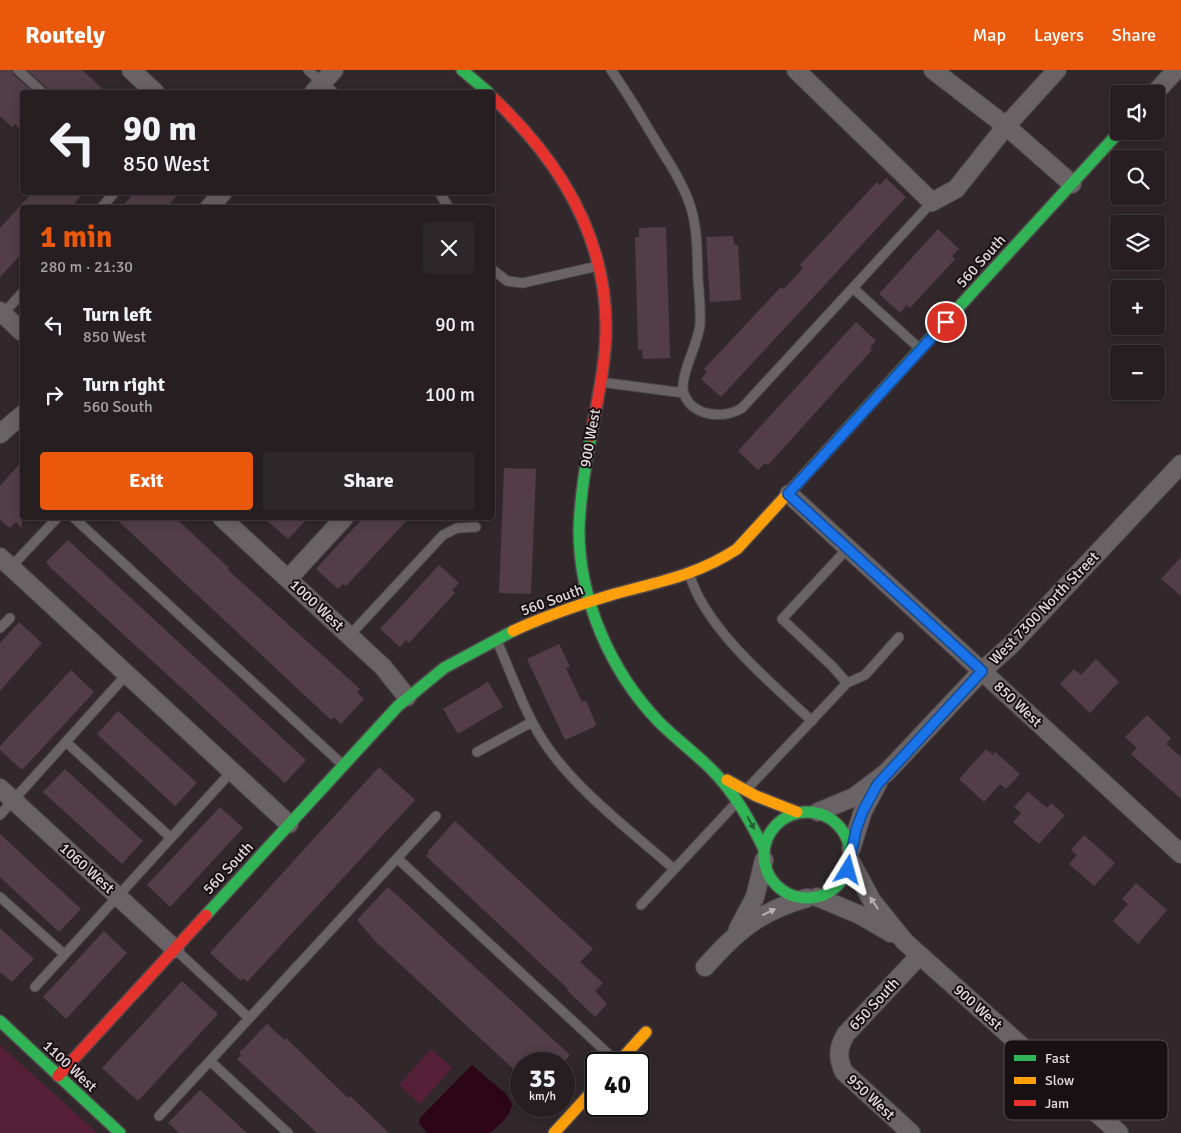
<!DOCTYPE html>
<meta charset="utf-8">
<style>
body{margin:0;font-family:Signika,sans-serif;background:#2e272a;color:#f1f3f6;height:100vh;display:flex;flex-direction:column;font-size:19px;white-space:nowrap}
*{box-sizing:border-box;margin:0}
p{font-size:16px;color:#a4a2a5}
.icon{flex:none;width:28px;height:28px;fill:none;stroke:currentColor;stroke-width:2;stroke-linecap:round;stroke-linejoin:round}
.map{position:relative;flex:1;overflow:hidden}
.panel{position:absolute;left:20px;top:135px;width:475px;height:315px;display:flex;flex-direction:column;background:#261e21;border-radius:5px;box-shadow:0 2px 12px #0003,0 0 0 1px #423c3f}
.panel>*{flex:none}
.top-card{position:absolute;left:20px;top:20px;width:475px;height:105px;border-radius:5px;box-shadow:0 2px 12px #0003,0 0 0 1px #423c3f;background:#261e21;color:#f1f3f6;overflow:hidden}
.fabs{position:absolute;left:1110px;top:15px;display:grid;gap:10px}
.fabs a{display:grid;place-items:center;width:55px;height:55px;border-radius:5px;background:#261e21;box-shadow:0 2px 12px #0003,0 0 0 1px #423c3f;font-size:25px}
.speed{position:absolute;left:510px;top:982px;display:flex;gap:10px;font-size:25px;font-weight:700;text-align:center}
.speed>*{display:grid;place-content:center;width:65px;height:65px;border-radius:50%;background:#261e21;box-shadow:0 2px 12px #0003,0 0 0 1px #423c3f;line-height:1}
.speed small{font-size:12px;font-weight:400}
.speed .limit{border:2px solid #111;border-radius:8px;background:#fff;color:#111}
.pin{position:absolute;display:grid;place-items:center;width:42px;height:42px;color:#fff;margin:-21px;border:2px solid #fff;border-radius:50%;box-shadow:0 1px 5px #0007}
.me{position:absolute;width:55px;margin:-28px;rotate:8deg;stroke-linejoin:round;filter:drop-shadow(0 0 4px #0008)}
.turn{display:flex;align-items:center;gap:18px;height:105px;padding:0 20px;font-size:22px}
.turn .icon{width:65px;height:65px;stroke-width:2.5}
.turn b{display:block;font-size:35px;line-height:42px}
.round{display:grid;place-items:center;flex:none;width:52px;height:52px;border-radius:5px;background:#2e272a}
.overview{display:flex;align-items:center;justify-content:space-between;height:85px;padding:0 20px}
h1{font-size:30px;font-weight:700;line-height:38px;color:#ea580c}
.primary-button{display:flex;gap:10px;margin-top:auto;padding:10px 20px}
.primary-button a{flex:1;height:58px;border-radius:5px;background:#ea580c;color:#fff;font-size:20px;font-weight:700;line-height:58px;text-align:center}
.primary-button a+a{background:#2e272a;color:#f1f3f6}
ul{padding:0;list-style:none}
li{display:flex;align-items:center;gap:15px;height:70px;padding:0 20px}
li div{flex:1}
li b{display:block;font-size:19px}
li em{font-style:normal}
header{display:flex;align-items:center;gap:30px;box-sizing:border-box;height:70px;padding:0 25px;background:#ea580c;color:#fff}
header strong{font-size:24px}
nav{display:flex;gap:28px;margin-inline-start:auto;font-size:18px}
.map>svg:first-child{display:block}
</style>
<header>
<strong>Routely</strong>
<nav><a>Map</a><a>Layers</a><a>Share</a></nav>
</header>
<div class="map">
<svg width="1181" height="1063" viewBox="0 0 1181 1063">
<rect width="100%" height="100%" fill="#32282c"/>
<path fill="#562039" d="M 0,975 L 97,1063 L 0,1063 Z
M 431,979 L 452,998 L 420,1034 L 399,1015 Z"/>
<path fill="#2c0517" d="M 472,995 L 505,1023 L 512,1034 C 511,1045 499,1057 489,1063 L 427,1063 L 419,1053 L 420,1048 Z"/>
<path fill="#533e48" d="M 0,0 L 12,0 L 14,5 L 33,22 L 22,22 L 22,61 L 15,54 L 12,57 L 0,46 Z
M 27,0 L 82,0 L 106,22 L 48,22 L 46,17 Z
M 886,108 L 906,127 L 721,327 L 701,309 L 707,302 L 704,299 L 781,217 L 784,219 L 803,198 L 800,195 L 877,112 L 880,115 Z
M 33,122 L 84,122 L 71,138 L 22,138 L 22,183 L 0,207 L 0,158 Z
M 135,122 L 180,122 L 166,138 L 121,138 Z
M 666,157 L 670,288 L 643,289 L 642,280 L 638,280 L 635,167 L 639,167 L 639,158 Z
M 938,159 L 959,179 L 952,186 L 955,189 L 910,238 L 907,235 L 900,243 L 879,224 Z
M 733,166 L 734,175 L 738,175 L 741,230 L 710,232 L 706,167 Z
M 856,252 L 876,271 L 870,278 L 872,280 L 768,395 L 765,393 L 758,400 L 738,381 Z
M 22,391 L 22,458 L 16,452 L 10,458 L 0,450 L 0,416 Z
M 504,398 L 536,399 L 531,524 L 499,523 Z
M 115,448 L 172,448 L 181,453 L 229,498 L 228,500 L 360,619 L 357,622 L 364,629 L 341,654 L 334,647 L 331,650 Z
M 264,448 L 308,448 L 288,469 Z
M 363,448 L 409,448 L 346,516 L 343,514 L 338,519 L 316,499 Z
M 68,470 L 306,690 L 285,713 L 50,497 L 46,492 Z
M 1181,487 L 1181,526 L 1161,509 Z
M 439,495 L 459,513 L 452,520 L 455,523 L 409,573 L 406,570 L 400,577 L 380,559 Z
M 19,552 L 42,573 L 0,621 L 0,573 Z
M 559,574 L 570,597 L 566,598 L 582,632 L 586,631 L 596,654 L 594,657 L 565,670 L 527,589 Z
M 1096,589 L 1119,612 L 1090,643 L 1060,614 L 1074,599 L 1081,605 Z
M 71,600 L 94,622 L 22,700 L 0,680 L 0,676 Z
M 488,612 L 503,637 L 458,664 L 443,639 Z
M 118,641 L 197,713 L 175,736 L 97,664 Z
M 1147,645 L 1171,668 L 1166,674 L 1181,687 L 1181,729 L 1131,684 L 1137,678 L 1125,667 Z
M 986,679 L 993,685 L 995,682 L 1020,704 L 1006,719 L 1000,714 L 984,732 L 959,709 Z
M 379,697 L 415,730 L 247,912 L 243,908 L 241,911 L 210,883 Z
M 65,699 L 143,771 L 122,794 L 43,722 Z
M 1028,722 L 1047,738 L 1051,733 L 1065,745 L 1039,774 L 1013,752 L 1021,743 L 1014,737 Z
M 220,737 L 243,758 L 170,837 L 147,815 Z
M 455,751 L 593,879 L 580,892 L 603,913 L 595,921 L 607,934 L 595,947 L 567,920 L 568,919 L 426,786 L 429,782 L 428,781 Z
M 0,764 L 81,839 L 59,862 L 0,807 Z
M 1084,765 L 1115,793 L 1094,816 L 1069,794 L 1077,785 L 1071,780 Z
M 1136,813 L 1167,840 L 1138,874 L 1113,851 L 1128,834 L 1122,829 Z
M 388,817 L 570,985 L 562,994 L 521,994 L 521,1006 L 375,871 L 357,850 Z
M 0,858 L 34,889 L 12,912 L 0,902 Z
M 104,861 L 127,883 L 66,949 L 43,927 Z
M 182,911 L 218,944 L 138,1031 L 102,998 Z
M 267,954 L 285,970 L 286,968 L 348,1028 L 350,1026 L 389,1063 L 317,1063 L 237,989 L 241,985 L 239,983 Z
M 200,1020 L 234,1051 L 247,1063 L 179,1063 L 168,1053 Z"/>
<g fill="none" stroke-linecap="round" stroke-linejoin="round">
<defs>
<path id="lane" d="M 18,0 L 42,22
M 308,0 L 333,22
M 611,0 C 627,22 640,45 654,68 C 667,90 683,112 691,138 C 698,161 697,186 698,209 C 699,224 701,240 700,255 C 698,275 678,308 684,324 C 693,347 724,349 742,338 L 932,132
M 439,122 L 449,138
M 101,138 L 115,122
M 492,199 L 507,211 L 523,213 L 598,196
M 853,218 L 919,278
M 3,244 L 22,223
M 600,312 L 684,323
M 74,448 L 343,695
M 11,497 L 57,448
M 690,506 C 706,559 772,614 812,651
M 0,558 L 10,548
M 350,565 L 443,465 L 457,458 L 476,457
M 496,569 C 511,602 523,639 542,669 C 573,718 631,761 674,799
M 847,613 L 832,596 L 782,549 L 848,478
M 66,672 L 170,767
M 477,682 L 532,652
M 748,718 L 847,613 L 865,605 L 899,567
M 0,745 L 127,604
M 397,788 L 617,992
M 0,827 L 64,884
M 641,835 L 736,733
M 176,880 L 249,948
M 35,917 L 232,701
M 210,991 L 288,1063
M 159,1046 L 436,746"/>
<path id="street" d="M 131,0 L 155,22
M 796,0 L 932,132 L 956,119 L 1006,56 L 1057,0
M 933,0 L 1006,56 L 1072,114
M 314,22 L 334,0
M 1154,24 L 1176,0
M 209,138 L 223,122
M 0,241 L 22,262
M 0,364 L 22,345
M 789,424 L 1181,784
M 222,448 L 383,597 L 407,627
M 0,487 L 289,754
M 288,509 L 344,448
M 0,718 L 175,879
M 818,742 L 854,727 L 886,703 L 982,601 L 1011,575 L 1181,394
M 851,779 L 863,741 L 878,713
M 850,790 L 872,831 L 905,872 L 1119,1063
M 817,827 L 860,845 L 891,863
M 738,859 L 755,827 L 764,790
M 705,897 C 737,861 760,841 807,828
M 911,1063 L 844,1002 C 837,988 838,977 846,964 L 920,885"/>
<path id="fast" d="M 462,0 L 488,22
M 591,366 C 585,397 580,428 579,460 C 579,530 611,602 659,652 C 676,669 695,683 712,700 C 735,723 750,751 764,779
M 838,369 L 1120,61
M764 785a43 43 0 1 1 86 0a43 43 0 1 1-86 0Z
M 206,845 L 398,636 L 444,598 L 513,561
M 0,951 L 120,1063"/>
<path id="slow" d="M 513,561 C 545,546 578,535 611,525 C 657,512 696,506 737,479 L 838,369
M 727,710 L 756,726 L 797,742
M 617,994 L 646,962
M 554,1063 L 596,1017"/>
<path id="jam" d="M 492,27 C 557,88 606,165 606,257 C 606,294 597,331 591,366
M 58,1006 L 206,845"/>
</defs>
<use href="#lane" stroke="#4e4649" stroke-width="11"/>
<use href="#street" stroke="#4e4649" stroke-width="20"/>
<use href="#fast" stroke="#4e4649" stroke-width="14"/>
<use href="#slow" stroke="#4e4649" stroke-width="14"/>
<use href="#jam" stroke="#4e4649" stroke-width="14"/>
<use href="#lane" stroke="#6a6365" stroke-width="9"/>
<use href="#street" stroke="#6a6365" stroke-width="18"/>
<use href="#fast" stroke="#30b455" stroke-width="11"/>
<use href="#slow" stroke="#ff9f0a" stroke-width="11"/>
<use href="#jam" stroke="#e5322d" stroke-width="11"/>
</g>
<defs><path id="oneway-solid" d="M-6-.8H1V-3.2L6.5 0L1 3.2V.8H-6Z" transform="scale(1.25)"/></defs>
<use fill="#246234" href="#oneway-solid" transform="translate(751 753) rotate(60)"/>
<g fill="#bab0b4">
<use href="#oneway-solid" transform="translate(874 833) rotate(-124)"/>
<use href="#oneway-solid" transform="translate(769 842) rotate(-26)"/>
</g>
<g fill="none" stroke-linecap="round" stroke-linejoin="round">
<defs>
<path id="route" d="M 848,800 L 856,760 L 863,741 L 877,715 L 982,601 L 788,424 L 946,252"/>
</defs>
<use href="#route" stroke="#114b97" stroke-width="12"/>
<use href="#route" stroke="#1a73e8" stroke-width="9"/>
</g>
<g text-anchor="middle" stroke-width="4" stroke-linejoin="round" paint-order="stroke">
<g font-size="15" fill="#e5dade" stroke="#181114">
<text transform="translate(981 191) rotate(-48)" y="5">560 South</text>
<text transform="translate(590 368) rotate(-80)" y="5">900 West</text>
<text transform="translate(552 530) rotate(-20)" y="5">560 South</text>
<text transform="translate(317 535) rotate(43)" y="5">1000 West</text>
<text transform="translate(1044 538) rotate(-46)" y="5">West 7300 North Street</text>
<text transform="translate(1018 634) rotate(43)" y="5">850 West</text>
<text transform="translate(87 798) rotate(42)" y="5">1060 West</text>
<text transform="translate(228 798) rotate(-47)" y="5">560 South</text>
<text transform="translate(874 934) rotate(-47)" y="5">650 South</text>
<text transform="translate(978 937) rotate(42)" y="5">900 West</text>
<text transform="translate(70 996) rotate(43)" y="5">1100 West</text>
<text transform="translate(871 1027) rotate(43)" y="5">950 West</text>
</g>
</g>
<rect x="1004" y="970" width="164" height="80" rx="8" fill="#181114" stroke="#564d51" stroke-width="1"/>
<rect x="1014" y="985" width="22" height="6" fill="#30b455"/>
<rect x="1014" y="1007" width="22" height="7" fill="#ff9f0a"/>
<rect x="1014" y="1030" width="22" height="6" fill="#e5322d"/>
<g font-size="14" fill="#e5dade">
<text x="1045" y="993">Fast</text>
<text x="1045" y="1015">Slow</text>
<text x="1045" y="1038">Jam</text>
</g>
</svg>
<div class="fabs">
<a><svg class="icon" aria-label="sound" viewBox="0 0 24 24"><path d="M4 9h4l5-4v14l-5-4H4zM17 9q2 3 0 6"/></svg></a>
<a><svg class="icon" aria-label="search" viewBox="0 0 24 24"><circle cx="10" cy="10" r="6"/><path d="M15 15l6 6"/></svg></a>
<a><svg class="icon" aria-label="layers" viewBox="0 0 24 24"><path d="M12 4l9 5-9 5-9-5zM3 14l9 5 9-5"/></svg></a>
<a>+</a>
<a>−</a>
</div>
<div class="speed"><div>35<small>km/h</small></div><div class="limit">40</div></div>
<div class="pin" style="left:946px;top:252px;background:#d93025"><svg class="icon" aria-label="arrive" viewBox="0 0 24 24"><path d="M6 21V4h12l-3 4 3 4H6"/></svg></div>
<svg class="me" style="left:848px;top:800px" viewBox="-20 -20 40 40"><path d="M0-17L14 15 0 8-14 15z" fill="#1a73e8" stroke="#fff" stroke-width="4"/></svg>
<div class="top-card">
<div class="turn"><svg class="icon" aria-label="left" viewBox="0 0 24 24"><path d="M17 20v-9H6M10 6l-5 5 5 5"/></svg><div><b>90 m</b>850 West</div></div>
</div>
<section class="panel">
<div class="overview"><div><h1>1 min</h1><p>280 m · 21:30</p></div><a class="round"><svg class="icon" aria-label="close" viewBox="0 0 24 24"><path d="M6 6l12 12M18 6L6 18"/></svg></a></div>
<ul>
<li><svg class="icon" aria-label="left" viewBox="0 0 24 24"><path d="M17 20v-9H6M10 6l-5 5 5 5"/></svg><div><b>Turn left</b><p>850 West</p></div><em>90 m</em></li>
<li><svg class="icon" aria-label="right" viewBox="0 0 24 24"><path d="M7 20v-9h11M14 6l5 5-5 5"/></svg><div><b>Turn right</b><p>560 South</p></div><em>100 m</em></li>
</ul>
<div class="primary-button"><a>Exit</a><a>Share</a></div>
</section>
</div>
